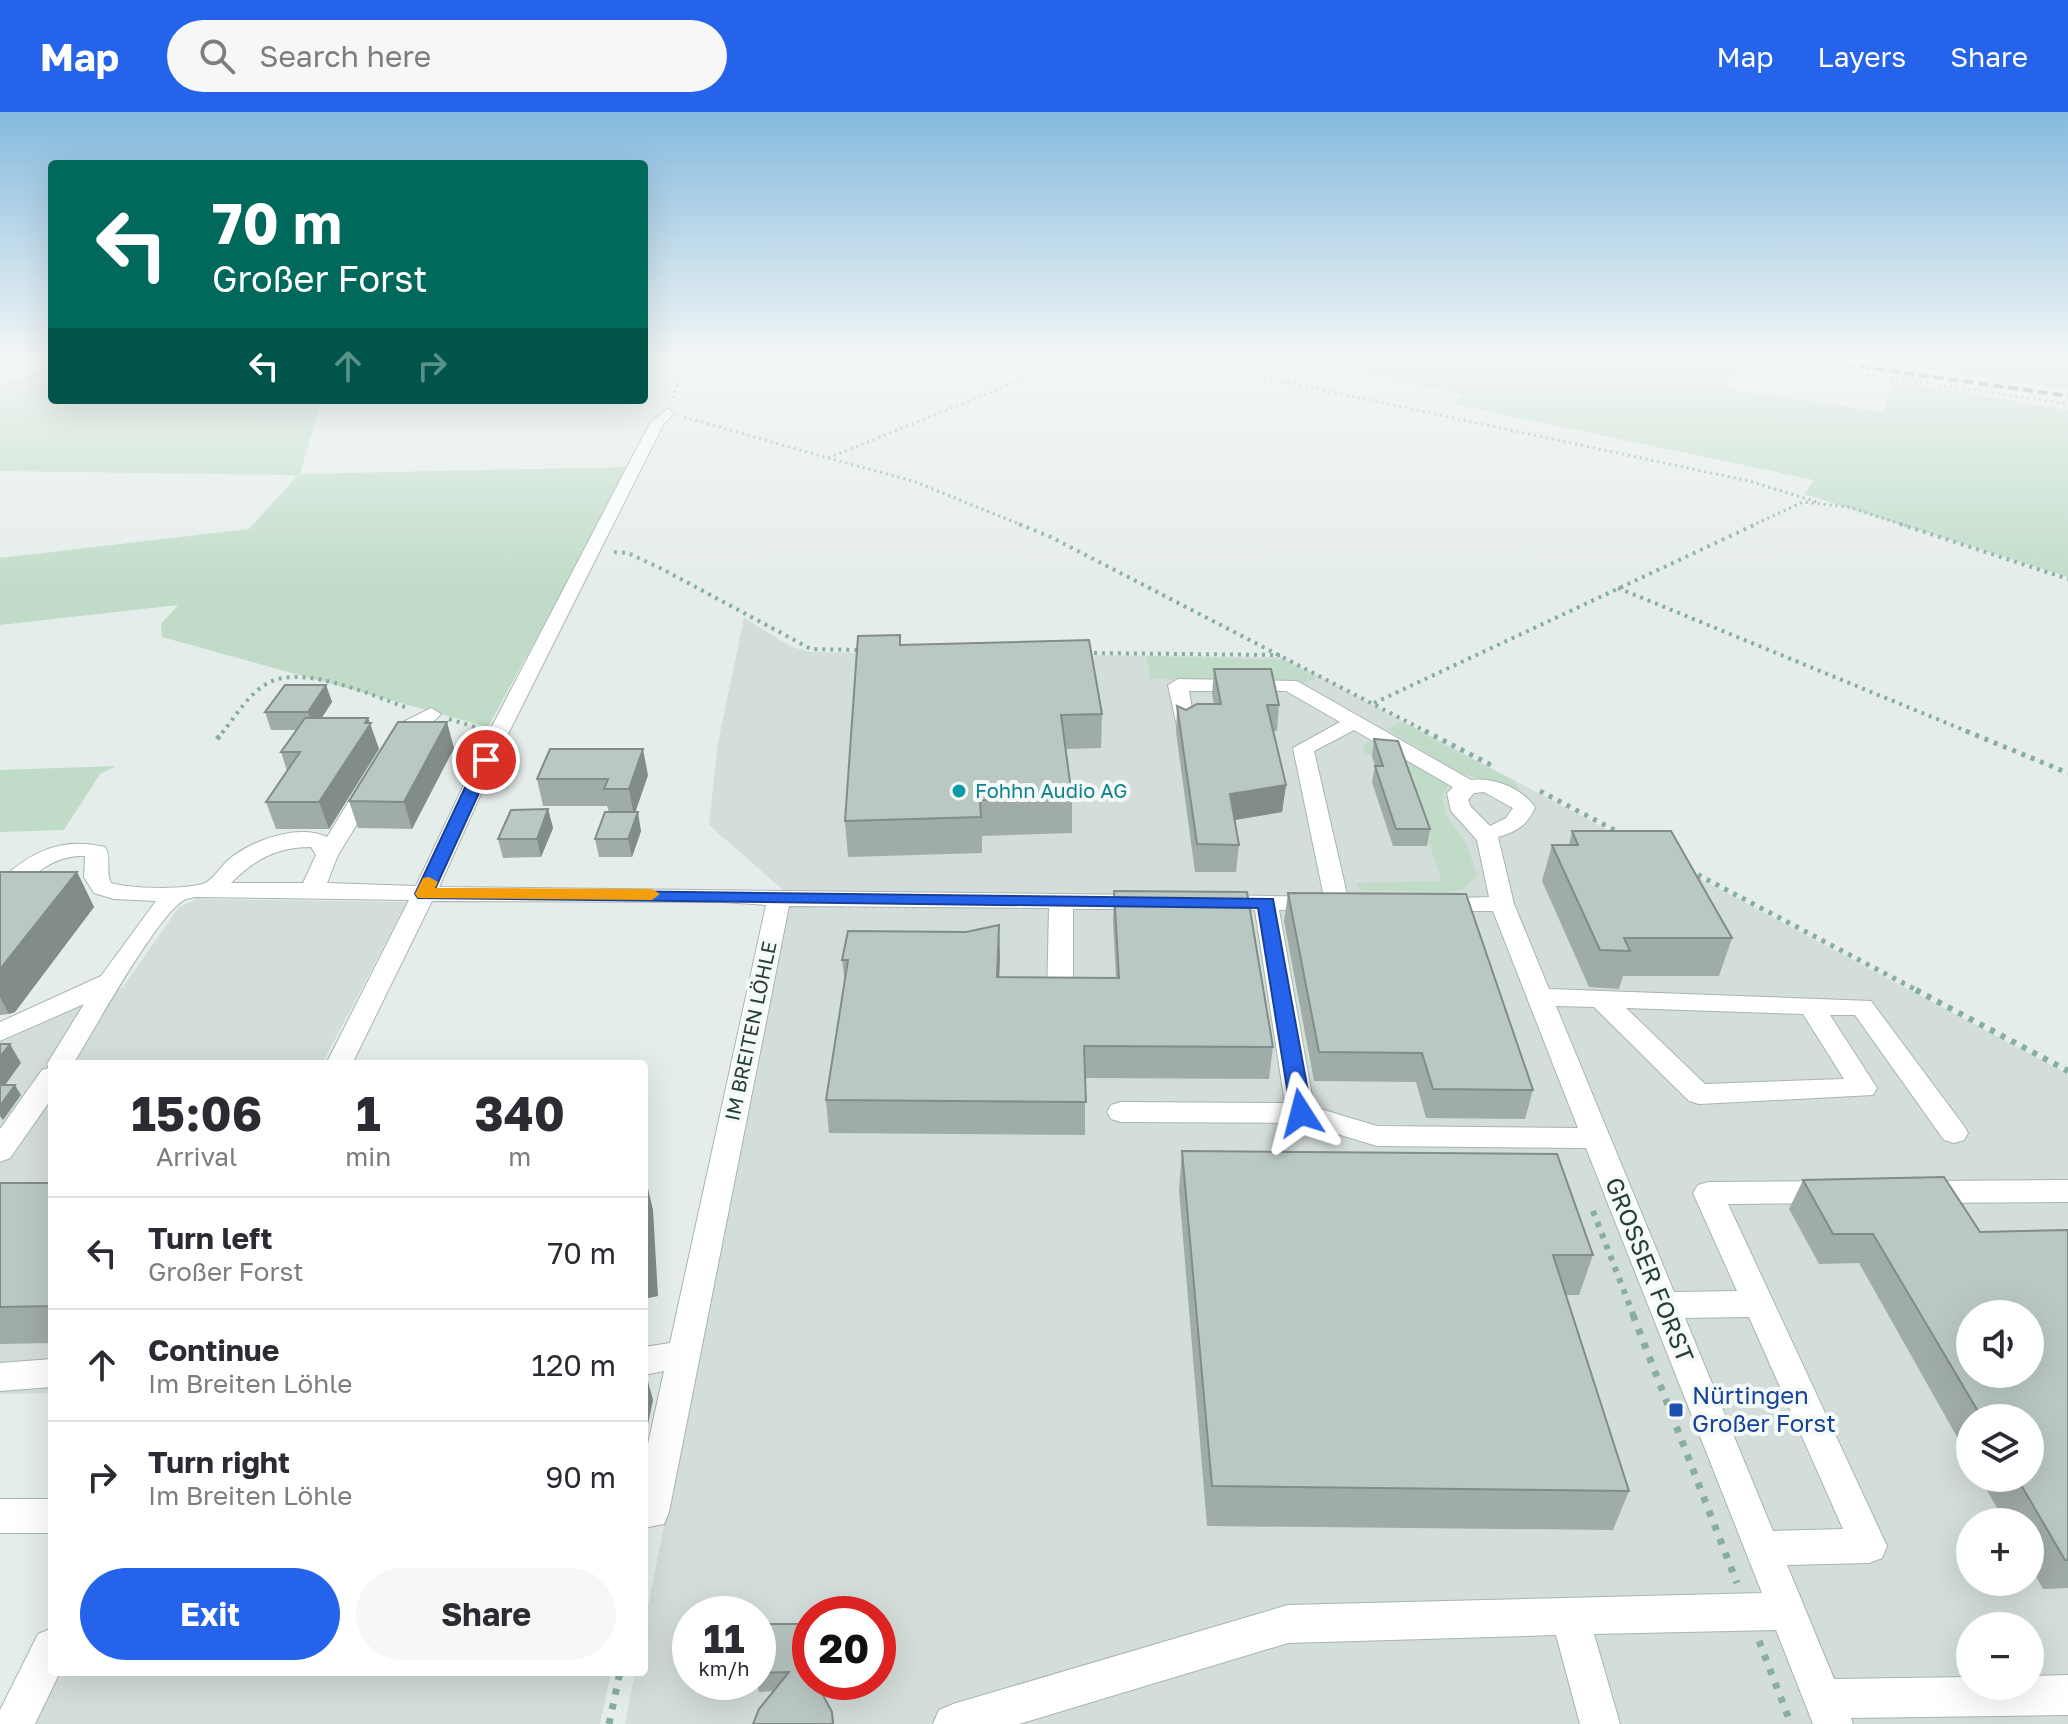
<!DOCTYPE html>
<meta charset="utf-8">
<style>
body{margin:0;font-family:"Golos Text",sans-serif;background:#f7f7f7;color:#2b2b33;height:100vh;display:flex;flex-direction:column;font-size:30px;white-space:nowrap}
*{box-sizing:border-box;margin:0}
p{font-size:26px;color:#7c7c81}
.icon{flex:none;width:44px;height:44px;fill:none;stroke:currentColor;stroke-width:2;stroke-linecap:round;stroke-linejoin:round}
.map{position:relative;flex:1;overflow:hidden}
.side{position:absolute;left:48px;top:948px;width:600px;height:616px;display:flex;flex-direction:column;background:#fff;border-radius:8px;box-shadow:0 8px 32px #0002}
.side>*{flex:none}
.top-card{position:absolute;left:48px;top:48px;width:600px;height:244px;border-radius:8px;box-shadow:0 8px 32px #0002;background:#00695c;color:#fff;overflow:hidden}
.fabs{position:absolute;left:1956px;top:1188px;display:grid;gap:16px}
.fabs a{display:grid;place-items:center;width:88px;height:88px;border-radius:50%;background:#fff;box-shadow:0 8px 32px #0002;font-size:40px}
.speed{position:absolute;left:672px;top:1484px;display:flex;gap:16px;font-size:40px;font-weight:700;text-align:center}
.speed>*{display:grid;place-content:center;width:104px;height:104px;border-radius:50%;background:#fff;box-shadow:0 8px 32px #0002;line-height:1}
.speed small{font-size:20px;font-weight:400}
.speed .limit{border:12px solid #d22;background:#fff;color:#111}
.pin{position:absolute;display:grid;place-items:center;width:68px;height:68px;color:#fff;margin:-34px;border:4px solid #fff;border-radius:50%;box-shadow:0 2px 8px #0007}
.me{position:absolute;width:88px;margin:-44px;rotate:351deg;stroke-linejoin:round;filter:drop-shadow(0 0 6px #0008)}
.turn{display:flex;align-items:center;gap:28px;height:168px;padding:0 32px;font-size:36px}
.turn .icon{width:104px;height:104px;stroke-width:2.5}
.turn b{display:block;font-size:56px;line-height:68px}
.lanes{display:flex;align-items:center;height:76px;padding:0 32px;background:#0003;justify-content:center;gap:40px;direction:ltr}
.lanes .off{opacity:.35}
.eta{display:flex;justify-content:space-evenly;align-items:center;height:136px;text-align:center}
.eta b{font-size:48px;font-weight:700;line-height:56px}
.cta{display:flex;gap:16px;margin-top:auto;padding:16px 32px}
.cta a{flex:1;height:92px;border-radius:48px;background:#2563eb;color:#fff;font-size:32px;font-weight:700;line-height:92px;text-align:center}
.cta a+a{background:#f7f7f7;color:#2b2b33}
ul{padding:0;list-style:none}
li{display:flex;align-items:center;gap:24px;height:112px;padding:0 32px;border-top:2px solid #e1e1e2}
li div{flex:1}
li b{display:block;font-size:30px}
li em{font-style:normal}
header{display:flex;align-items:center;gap:48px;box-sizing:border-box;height:112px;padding:0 40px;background:#2563eb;color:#fff}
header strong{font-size:38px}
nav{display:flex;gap:44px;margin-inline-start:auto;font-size:28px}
.search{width:560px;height:72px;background:#f7f7f7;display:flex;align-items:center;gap:20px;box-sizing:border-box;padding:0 28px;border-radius:44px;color:#7c7c81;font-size:30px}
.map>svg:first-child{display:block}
</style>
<header>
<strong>Map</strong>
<div class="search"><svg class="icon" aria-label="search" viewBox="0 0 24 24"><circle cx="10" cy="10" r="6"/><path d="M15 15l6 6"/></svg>Search here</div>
<nav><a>Map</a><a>Layers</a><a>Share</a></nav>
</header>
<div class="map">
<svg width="2068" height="1612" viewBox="0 0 2068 1612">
<rect width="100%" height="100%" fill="#e5edea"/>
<path fill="#d3ddd9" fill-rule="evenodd" d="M 744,506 L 792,535 L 810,540 L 1282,545 L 2068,962 L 2068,1612 L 625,1612 L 635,1560 L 644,1560 L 644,1515 L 783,808 L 783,778 L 709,713 L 718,631 ZM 1970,1202 L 2030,1202 L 2030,1262 L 1970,1262 ZM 1970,1306 L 2030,1306 L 2030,1366 L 1970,1366 ZM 1970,1410 L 2030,1410 L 2030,1470 L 1970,1470 ZM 690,1502 L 758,1502 L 758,1570 L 690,1570 ZM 810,1502 L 878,1502 L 878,1570 L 810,1570 ZM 1970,1514 L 2030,1514 L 2030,1574 L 1970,1574 Z
M 197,787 L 407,790 L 322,952 L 52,952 L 52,1281 L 0,1282 L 0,931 L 123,875 L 179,795 Z
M 60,1560 L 611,1560 L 600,1612 L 35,1612 Z"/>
<path fill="#c0dcc8" d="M 1305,248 L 1743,248 L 1724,277 L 1883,300 L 1893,269 L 2068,298 L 2068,465 L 1804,382 L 1814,368 L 1452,292 L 1464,283 Z
M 1864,248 L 1963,248 L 1999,253 L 2003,248 L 2068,248 L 2068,277 Z
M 52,256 L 52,288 L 326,288 L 320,292 L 300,362 L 630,355 L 488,615 L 162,525 L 161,512 L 178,493 L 0,513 L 0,446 L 249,417 L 298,363 L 0,359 L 0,272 Z
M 1147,544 L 1284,548 L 1317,566 L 1303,571 L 1296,568 L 1150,567 Z
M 1401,610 L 1514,669 L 1520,678 L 1460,661 L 1387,617 Z
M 1368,630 L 1377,630 L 1450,671 L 1442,685 L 1446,703 L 1466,731 L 1477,764 L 1463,777 L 1450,780 L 1360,778 L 1356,771 L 1442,769 L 1398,642 L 1366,642 L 1363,634 Z
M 116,654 L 100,662 L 64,718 L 0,720 L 0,658 Z"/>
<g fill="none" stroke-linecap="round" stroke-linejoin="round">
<defs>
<path id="minor" d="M 667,297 L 674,301 L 663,313 L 508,622 L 439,775 L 1144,783 L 1152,785 L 1156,790 L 1152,795 L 1144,797 L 1073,797 L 1073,887 L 1069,893 L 1060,895 L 1051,893 L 1047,887 L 1049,796 L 789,794 L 669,1400 L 664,1412 L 644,1416 L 644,1350 L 664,1259 L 644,1263 L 644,1235 L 670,1231 L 766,793 L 723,790 L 432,789 L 352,952 L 326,952 L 409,788 L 196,785 C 192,786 188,786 184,788 C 157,803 93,920 73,952 L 52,952 L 52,986 L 10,1046 L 0,1050 L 0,1017 L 42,958 L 49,956 L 47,952 L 84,892 L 0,929 L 0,910 L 101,864 L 156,789 L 114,787 L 94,781 L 84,765 L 85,744 C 53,742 30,765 9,787 L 1,789 L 0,769 C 31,739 62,725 105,735 C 112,746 105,760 111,771 C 130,777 187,778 205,771 C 212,768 221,755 227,749 C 250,729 298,711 327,725 L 362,668 L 370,667 L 381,673 L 338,743 L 327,771 L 416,774 L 488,622 L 650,311 ZM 311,735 L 316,743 L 303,771 L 231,771 C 255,747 277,735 311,735 Z
M 1178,567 L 1297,569 L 1471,668 C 1494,665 1521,676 1535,695 C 1528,713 1516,720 1498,725 L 1514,792 L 1549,877 L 1871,889 L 1964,1014 L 1968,1021 L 1964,1028 L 1954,1031 L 1944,1028 L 1855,903 L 1830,903 L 1877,976 L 1873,983 L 1699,992 L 1689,989 L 1594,895 L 1556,894 L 1674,1180 L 1737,1179 L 1693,1081 L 1698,1073 L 1708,1070 L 1826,1069 L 1836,1072 L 1841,1080 L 1836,1088 L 1826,1091 L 1728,1092 L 1887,1434 L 1882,1446 L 1869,1451 L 1787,1453 L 1834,1567 L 1970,1565 L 1970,1574 L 2030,1574 L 2030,1564 L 2068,1563 L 2068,1603 L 1851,1606 L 1853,1612 L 1813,1612 L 1776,1518 L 1594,1522 L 1620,1612 L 1580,1612 L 1556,1523 L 1288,1531 L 1019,1612 L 933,1612 L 939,1598 L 953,1592 L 1288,1493 L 1762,1481 L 1586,1036 L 1377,1034 L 1301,1011 L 1121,1010 L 1111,1007 L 1107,1000 L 1111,993 L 1121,990 L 1285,991 L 1255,798 L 1209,795 L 1205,790 L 1209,785 L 1217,783 L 1324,785 L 1293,636 L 1340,610 L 1286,579 L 1189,579 L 1195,615 L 1185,621 L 1178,619 L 1168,573 ZM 1354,618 L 1453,675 L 1447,681 L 1451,699 L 1477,728 L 1489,785 L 1429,787 L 1425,792 L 1429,797 L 1437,799 L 1493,799 L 1578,1016 L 1377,1014 L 1314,995 L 1279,798 L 1337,798 L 1345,796 L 1349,791 L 1314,639 ZM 1484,680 L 1509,694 L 1513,696 L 1506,706 L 1490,714 L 1471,695 L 1468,688 L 1474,681 ZM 1626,896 L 1803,902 L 1844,967 L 1705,972 ZM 1749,1205 L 1843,1417 L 1773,1419 L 1685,1206 Z
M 431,596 L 441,602 C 427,618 417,615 403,636 L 389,636 L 386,632 L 397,613 Z
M 2068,1068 L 2068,1090 L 1923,1091 L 1913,1088 L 1908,1080 L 1913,1072 L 1923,1069 Z
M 52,1247 L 52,1275 L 0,1279 L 0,1251 Z
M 0,1387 L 52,1387 L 52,1421 L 0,1421 Z
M 52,1516 L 52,1560 L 60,1560 L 35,1612 L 0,1612 L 0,1598 L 38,1522 Z"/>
</defs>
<use href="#minor" stroke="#a8b5b1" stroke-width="2"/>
<path stroke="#88aea3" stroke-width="3" stroke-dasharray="2 4" stroke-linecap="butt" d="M 1182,248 L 1749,369 L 1817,390
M 1766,248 L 2068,292
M 673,286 L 687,248
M 684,305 L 828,346 L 1070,248
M 828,346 L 913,369 L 1024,414
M 1751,414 L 1803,390 L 1848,395 L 1907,414"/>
<path stroke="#88aea3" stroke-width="4" stroke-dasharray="3 5" stroke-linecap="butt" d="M 1019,412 L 1051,425 L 1429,621
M 1900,412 L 2068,467
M 614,440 L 628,441 L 664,458 L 811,537 L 860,538
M 1618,476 L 1971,621
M 1086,541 L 1280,543
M 1374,591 L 1756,412
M 449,607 L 478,616
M 222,621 C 235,605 249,581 268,571 C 302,552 371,583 405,595"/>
<path stroke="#88aea3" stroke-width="5" stroke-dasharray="4 6" stroke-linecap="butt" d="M 1425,619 L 1493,654
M 1966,619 L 2068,661
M 217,627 L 224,619
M 1540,679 L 1620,721
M 1689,758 L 1920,880"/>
<path stroke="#88aea3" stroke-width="6" stroke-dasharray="5 7" stroke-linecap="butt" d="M 1916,878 L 2068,959
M 1593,1099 L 1634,1205"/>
<path stroke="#88aea3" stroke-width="7" stroke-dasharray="6 9" stroke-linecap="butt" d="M 1633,1203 L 1737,1471
M 1759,1529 L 1791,1612
M 609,1612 L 620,1560"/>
<use href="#minor" fill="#fff" fill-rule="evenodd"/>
<path stroke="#607973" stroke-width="4" stroke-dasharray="10 5" stroke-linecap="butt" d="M 1815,248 L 2068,284"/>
</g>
<path fill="#a0aca8" d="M 900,523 L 900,533 L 1102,602 L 1101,636 L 1066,637 L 1072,685 L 1072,721 L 982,724 L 982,741 L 848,745 L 845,709 Z
M 1214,557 L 1279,593 L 1277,619 L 1273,619 L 1286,673 L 1282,700 L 1235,708 L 1239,733 L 1236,760 L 1195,760 L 1176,620 L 1177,594 L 1186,598 L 1214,592 L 1212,582 Z
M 326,573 L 332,590 L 321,606 L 368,606 L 379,637 L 329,717 L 276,717 L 266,690 L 287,659 L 281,640 L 297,618 L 271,618 L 265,600 Z
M 1374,627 L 1430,717 L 1427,734 L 1393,734 L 1372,670 L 1375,654 L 1372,644 Z
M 454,636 L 412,717 L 358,716 L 349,689 Z
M 648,663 L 635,700 L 641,719 L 632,745 L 599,745 L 595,727 L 609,700 L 607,694 L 543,694 L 537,667 Z
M 548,697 L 553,716 L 541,745 L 503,746 L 498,727 Z
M 1572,719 L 1732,826 L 1719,864 L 1623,864 L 1619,877 L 1589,875 L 1542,769 L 1552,733 L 1569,733 Z
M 0,760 L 77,760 L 94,795 L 15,900 L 9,902 L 0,903 Z
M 1114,779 L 1273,935 L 1269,967 L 1085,966 L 1085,1023 L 829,1021 L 826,988 L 845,871 L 842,848 L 1000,844 L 999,865 L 1116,866 L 1113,810 Z
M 1288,781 L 1533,978 L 1525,1007 L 1426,1006 L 1416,970 L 1314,969 L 1284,809 Z
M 1182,1039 L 1593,1143 L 1579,1183 L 1566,1183 L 1629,1379 L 1613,1418 L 1207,1414 L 1179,1078 Z
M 1803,1068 L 1980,1120 L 2068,1118 L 2068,1476 L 2043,1477 L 2030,1454 L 2030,1410 L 2005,1410 L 1980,1366 L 2030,1366 L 2030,1306 L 1970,1306 L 1970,1348 L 1859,1151 L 1819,1152 L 1789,1097 Z
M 0,1071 L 52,1071 L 52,1231 L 0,1232 Z
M 758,1534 L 810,1570 L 856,1570 L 856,1578 L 820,1579 L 832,1600 L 834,1612 L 753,1612 L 773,1579 L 759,1580 L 757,1570 L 758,1570 Z"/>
<path fill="#828c88" d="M 326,573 L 332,590 L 314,618 L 308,600 Z
M 368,606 L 379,637 L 329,717 L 319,690 Z
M 447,610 L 454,636 L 412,717 L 404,690 Z
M 643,637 L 648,663 L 634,704 L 629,677 Z
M 1286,673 L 1282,700 L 1228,709 L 1230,682 Z
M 548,697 L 553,716 L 541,745 L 537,727 Z
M 638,700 L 641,719 L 632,745 L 628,727 Z
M 77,760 L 94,795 L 15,900 L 9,902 L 0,885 L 0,857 Z
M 999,813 L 1000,844 L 998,897 L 997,865 Z
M 10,932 L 21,951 L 0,980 L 0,945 Z
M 15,973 L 21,983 L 3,1008 L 0,1004 L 0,994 Z
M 644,1059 L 653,1098 L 658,1184 L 644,1187 Z
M 645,1258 L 653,1288 L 644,1332 L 644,1264 Z"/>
<path fill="#bac8c3" stroke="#828c88" stroke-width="2" fill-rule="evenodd" d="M 900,523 L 900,533 L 1089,528 L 1102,602 L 1061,603 L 1072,685 L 980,688 L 981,705 L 845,709 L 858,524 Z
M 1214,557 L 1271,557 L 1279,593 L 1267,593 L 1286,673 L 1230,682 L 1239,733 L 1197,732 L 1177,594 L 1186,598 L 1197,592 L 1221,592 Z
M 285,573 L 326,573 L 308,600 L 265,600 Z
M 305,606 L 368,606 L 365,611 L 371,611 L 319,690 L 266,690 L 300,640 L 281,640 Z
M 398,610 L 447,610 L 404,690 L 349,689 Z
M 1374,627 L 1398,629 L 1430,717 L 1396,717 L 1375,654 L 1383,654 Z
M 550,637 L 643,637 L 629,677 L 604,677 L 608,667 L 537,667 Z
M 548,697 L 537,727 L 498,727 L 511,698 Z
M 605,700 L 638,700 L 628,727 L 595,727 Z
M 1572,719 L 1671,719 L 1732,826 L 1624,826 L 1630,839 L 1600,838 L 1552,733 L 1578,733 Z
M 0,760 L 77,760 L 0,857 Z
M 1114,779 L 1247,780 L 1273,935 L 1084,934 L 1086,990 L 826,988 L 848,848 L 842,848 L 848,819 L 966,820 L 999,813 L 997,865 L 1119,866 Z
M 1288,781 L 1466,782 L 1533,978 L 1433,977 L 1422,941 L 1319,940 Z
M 0,932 L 10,932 L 0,945 Z
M 0,973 L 15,973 L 0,994 Z
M 1182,1039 L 1557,1042 L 1593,1143 L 1553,1143 L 1629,1379 L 1212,1374 Z
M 644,1060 L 649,1145 L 644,1146 Z
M 1944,1065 L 1980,1120 L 2068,1118 L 2068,1448 L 2065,1448 L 2017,1366 L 2030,1366 L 2030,1306 L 1982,1306 L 1873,1122 L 1833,1122 L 1803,1068 ZM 1970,1202 L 2030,1202 L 2030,1262 L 1970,1262 Z
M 0,1071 L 52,1071 L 52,1194 L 0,1195 Z
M 761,1512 L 810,1512 L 810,1570 L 816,1570 L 832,1600 L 833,1612 L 753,1612 L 759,1597 L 789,1560 L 758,1561 L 758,1534 Z"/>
<linearGradient id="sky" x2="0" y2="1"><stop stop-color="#85bade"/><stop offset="0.52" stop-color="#f3f7f6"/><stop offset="1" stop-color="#f3f7f6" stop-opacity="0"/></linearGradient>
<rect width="2068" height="474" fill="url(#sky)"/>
<path fill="#2563eb" stroke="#184099" stroke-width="2" d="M 486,644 L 494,648 L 435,777 L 1273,787 L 1312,1001 L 1309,1006 L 1294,1006 L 1291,1001 L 1258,796 L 418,786 L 415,782 L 478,648 Z"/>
<path fill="#f59e0b" d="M 429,765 L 438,770 L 435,776 L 652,777 L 660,782 L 652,788 L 418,786 L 415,782 L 423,766 Z"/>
<circle fill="#0f9aa8" stroke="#f5faf8" stroke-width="3" cx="959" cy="679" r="8"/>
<rect fill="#1a4fb4" stroke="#f5faf8" stroke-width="3" x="1668" y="1290" width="16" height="16" rx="4"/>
<g text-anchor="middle" stroke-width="8" stroke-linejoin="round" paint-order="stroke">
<g font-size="20" fill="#0d838f" stroke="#f5faf8" text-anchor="start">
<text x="975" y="686">Fohhn Audio AG</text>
</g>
<g font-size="20" fill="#253e37" stroke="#f5faf8">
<text transform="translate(751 919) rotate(-78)" y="7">IM BREITEN LÖHLE</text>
</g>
<g font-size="24" fill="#253e37" stroke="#f5faf8">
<text transform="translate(1649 1158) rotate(68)" y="8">GROSSER FORST</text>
</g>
<g font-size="24" fill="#164399" stroke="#f5faf8" text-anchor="start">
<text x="1692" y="1292">Nürtingen<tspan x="1692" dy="28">Großer Forst</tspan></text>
</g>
</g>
</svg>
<div class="fabs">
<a><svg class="icon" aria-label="sound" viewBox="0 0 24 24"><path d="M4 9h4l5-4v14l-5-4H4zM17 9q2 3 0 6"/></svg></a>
<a><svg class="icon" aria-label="layers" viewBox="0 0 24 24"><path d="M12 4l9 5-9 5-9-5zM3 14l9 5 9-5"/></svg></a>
<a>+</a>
<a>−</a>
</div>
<div class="speed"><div>11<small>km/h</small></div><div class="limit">20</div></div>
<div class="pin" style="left:486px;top:648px;background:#d93025"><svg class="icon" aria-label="arrive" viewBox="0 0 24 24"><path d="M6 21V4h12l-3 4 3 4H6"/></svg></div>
<svg class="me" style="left:1301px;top:1001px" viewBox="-20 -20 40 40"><path d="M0-17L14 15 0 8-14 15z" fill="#2563eb" stroke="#fff" stroke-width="4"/></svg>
<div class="top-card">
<div class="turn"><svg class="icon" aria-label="left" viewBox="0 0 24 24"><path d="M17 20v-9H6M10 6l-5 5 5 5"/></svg><div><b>70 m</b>Großer Forst</div></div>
<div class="lanes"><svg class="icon" aria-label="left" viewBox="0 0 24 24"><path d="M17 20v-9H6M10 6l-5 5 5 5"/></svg><svg class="icon off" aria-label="ahead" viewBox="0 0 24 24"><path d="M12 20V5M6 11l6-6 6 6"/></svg><svg class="icon off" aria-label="right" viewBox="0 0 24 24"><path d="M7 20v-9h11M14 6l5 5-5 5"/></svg></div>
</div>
<section class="side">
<div class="eta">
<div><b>15:06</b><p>Arrival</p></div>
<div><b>1</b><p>min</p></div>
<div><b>340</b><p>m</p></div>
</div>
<ul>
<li><svg class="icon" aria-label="left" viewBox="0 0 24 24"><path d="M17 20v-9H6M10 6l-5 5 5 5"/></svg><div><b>Turn left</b><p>Großer Forst</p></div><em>70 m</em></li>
<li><svg class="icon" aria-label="ahead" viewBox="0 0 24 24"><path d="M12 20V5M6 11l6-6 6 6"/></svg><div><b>Continue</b><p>Im Breiten Löhle</p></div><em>120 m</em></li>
<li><svg class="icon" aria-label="right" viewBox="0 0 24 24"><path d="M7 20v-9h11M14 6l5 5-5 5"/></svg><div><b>Turn right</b><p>Im Breiten Löhle</p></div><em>90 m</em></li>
</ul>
<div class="cta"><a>Exit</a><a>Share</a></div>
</section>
</div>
